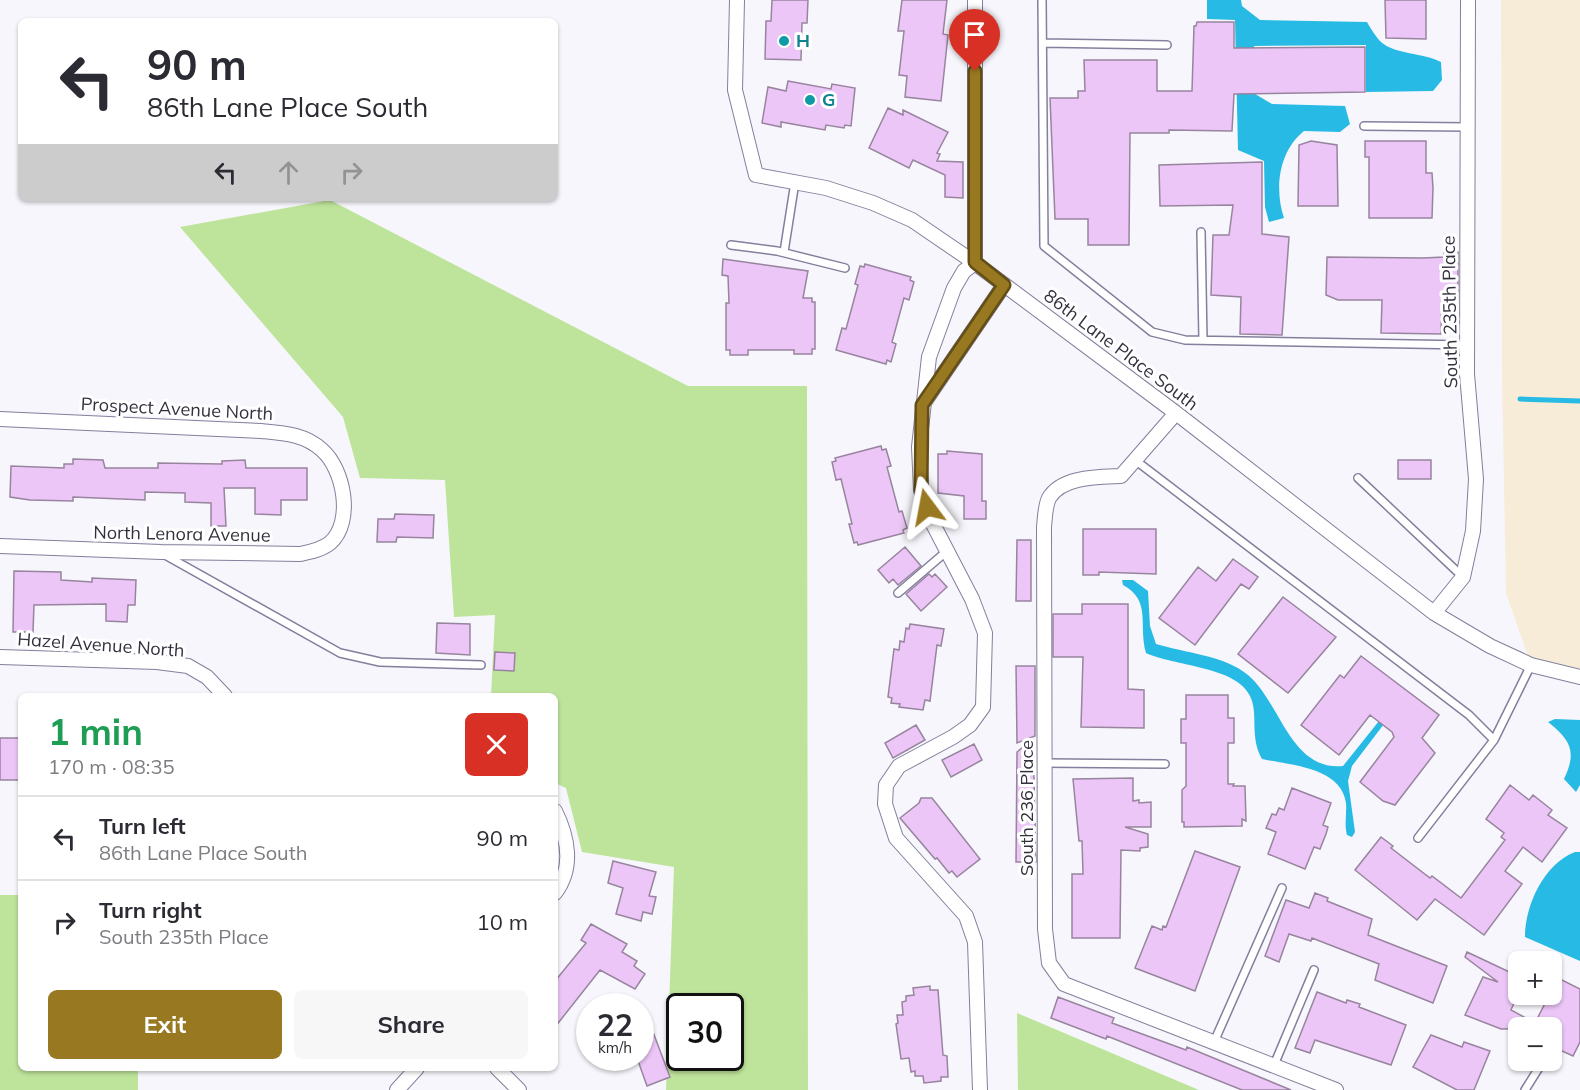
<!DOCTYPE html>
<meta charset="utf-8">
<style>
body{margin:0;font-family:Mulish,sans-serif;background:#f7f7f7;color:#2b2b33;height:100vh;display:flex;flex-direction:column;font-size:22px;white-space:nowrap}
*{box-sizing:border-box;margin:0}
p{font-size:20px;color:#7c7c81}
.icon{flex:none;width:33px;height:33px;fill:none;stroke:currentColor;stroke-width:2;stroke-linecap:round;stroke-linejoin:round}
.map{position:relative;flex:1;overflow:hidden}
.panel{position:absolute;left:18px;top:693px;width:540px;height:378px;display:flex;flex-direction:column;background:#fff;border-radius:9px;box-shadow:0 2px 4px #0004}
.panel>*{flex:none}
.hud{position:absolute;left:18px;top:18px;width:540px;height:183px;border-radius:9px;box-shadow:0 2px 4px #0004;background:#fff;color:#2b2b33;overflow:hidden}
.buttons{position:absolute;left:1508px;top:951px;display:grid;gap:12px}
.buttons a{display:grid;place-items:center;width:54px;height:54px;border-radius:9px;background:#fff;box-shadow:0 2px 4px #0004;font-size:30px}
.speed{position:absolute;left:576px;top:993px;display:flex;gap:12px;font-size:30px;font-weight:700;text-align:center}
.speed>*{display:grid;place-content:center;width:78px;height:78px;border-radius:50%;background:#fff;box-shadow:0 2px 4px #0004;line-height:1}
.speed small{font-size:15px;font-weight:400}
.speed .limit{border:3px solid #111;border-radius:9px;background:#fff;color:#111}
.pin{position:absolute;display:grid;place-items:center;width:51px;height:51px;color:#fff;margin:-62px -26px;border-radius:50% 50% 50% 0;rotate:-45deg;box-shadow:0 0 6px #0007}
.pin .icon{rotate:45deg}
.me{position:absolute;width:66px;margin:-33px;rotate:347deg;stroke-linejoin:round;filter:drop-shadow(0 0 4px #0008)}
.turn{display:flex;align-items:center;gap:21px;height:126px;padding:0 30px;font-size:27px}
.turn .icon{width:78px;height:78px;stroke-width:2.5}
.turn b{display:block;font-size:42px;line-height:51px}
.lanes{display:flex;align-items:center;height:57px;padding:0 30px;background:#0003;justify-content:center;gap:30px;direction:ltr}
.lanes .off{opacity:.35}
.round{display:grid;place-items:center;flex:none;width:63px;height:63px;border-radius:9px;background:#f7f7f7}
.head{display:flex;align-items:center;justify-content:space-between;height:102px;padding:0 30px}
h1{font-size:36px;font-weight:700;line-height:45px;color:#1e9e55}
.primary-button{display:flex;gap:12px;margin-top:auto;padding:12px 30px}
.primary-button a{flex:1;height:69px;border-radius:9px;background:#997822;color:#fff;font-size:24px;font-weight:700;line-height:69px;text-align:center}
.primary-button a+a{background:#f7f7f7;color:#2b2b33}
ul{padding:0;list-style:none}
li{display:flex;align-items:center;gap:18px;height:84px;padding:0 30px;border-top:2px solid #e1e1e2}
li div{flex:1}
li b{display:block;font-size:22px}
li em{font-style:normal}
.map>svg:first-child{display:block}
</style>
<div class="map">
<svg width="1580" height="1090" viewBox="0 0 1580 1090">
<rect width="100%" height="100%" fill="#f7f6fc"/>
<path fill="#f6ecd7" d="M 1501,0 L 1580,0 L 1580,677 L 1531,665 L 1506,593 L 1502,373 Z"/>
<path fill="#bee49b" fill-rule="evenodd" d="M 330,200 L 688,386 L 807,386 L 808,1090 L 666,1090 L 674,867 L 582,852 L 566,788 L 555,783 L 555,696 L 491,696 L 495,615 L 454,617 L 445,480 L 360,478 L 343,417 L 180,227 ZM 680,1006 L 730,1006 L 730,1058 L 680,1058 Z
M 0,895 L 21,895 L 21,1068 L 138,1068 L 138,1090 L 0,1090 Z
M 1017,1013 L 1199,1090 L 1018,1090 Z"/>
<path fill="#27bae4" d="M 1207,0 L 1241,0 L 1242,6 L 1260,20 L 1367,22 C 1371,29 1376,37 1381,42 C 1394,54 1424,53 1441,62 L 1442,80 L 1433,91 L 1366,92 L 1366,45 L 1254,46 L 1255,94 L 1272,104 L 1345,106 L 1350,124 L 1340,132 L 1304,131 C 1279,151 1274,188 1284,218 L 1269,222 L 1265,207 L 1264,161 L 1238,150 L 1235,20 L 1207,19 Z
M 1122,580 L 1133,580 L 1148,591 L 1150,626 L 1156,644 C 1185,653 1224,655 1248,675 C 1281,703 1290,771 1343,766 L 1383,716 L 1384,724 L 1352,766 L 1348,781 L 1355,832 L 1352,837 L 1347,835 C 1344,824 1347,813 1346,803 C 1341,767 1290,765 1262,759 C 1249,736 1259,714 1250,696 C 1236,666 1173,666 1146,653 C 1138,624 1152,601 1123,585 Z
M 1555,719 L 1580,720 L 1580,785 L 1576,792 L 1564,779 C 1577,752 1571,740 1548,722 Z
M 1575,852 L 1580,852 L 1580,961 L 1525,937 C 1525,905 1544,864 1575,852 Z"/>
<g fill="none" stroke-linecap="round" stroke-linejoin="round">
<path stroke="#27bae4" stroke-width="5" d="M 1520,399 L 1580,401"/>
</g>
<path fill="#ebc6f7" stroke="#98849e" stroke-width="1.5" d="M 772,0 L 808,0 L 807,23 L 802,23 L 801,60 L 765,59 L 766,21 L 771,21 Z
M 902,0 L 947,0 L 943,34 L 948,35 L 941,101 L 905,97 L 907,76 L 899,75 L 904,31 L 898,31 Z
M 1385,0 L 1426,0 L 1426,39 L 1386,38 Z
M 1197,22 L 1234,22 L 1234,48 L 1365,47 L 1365,92 L 1234,94 L 1232,131 L 1169,130 L 1169,133 L 1130,133 L 1129,245 L 1088,245 L 1088,219 L 1055,219 L 1050,98 L 1078,98 L 1078,91 L 1085,91 L 1084,60 L 1157,60 L 1157,91 L 1192,91 L 1194,26 L 1196,26 Z
M 788,81 L 831,89 L 832,84 L 855,88 L 851,126 L 845,125 L 844,128 L 826,125 L 825,130 L 781,122 L 781,127 L 762,123 L 768,87 L 786,91 Z
M 888,108 L 903,115 L 903,110 L 948,132 L 937,153 L 940,154 L 937,161 L 963,162 L 963,198 L 945,197 L 945,175 L 913,160 L 909,168 L 869,148 Z
M 1311,141 L 1337,145 L 1338,206 L 1298,206 L 1299,145 Z
M 1365,141 L 1426,141 L 1426,173 L 1432,173 L 1433,188 L 1432,218 L 1369,218 L 1369,157 L 1365,157 Z
M 1262,162 L 1262,234 L 1289,237 L 1282,335 L 1240,334 L 1241,297 L 1211,295 L 1213,235 L 1229,235 L 1233,205 L 1160,206 L 1159,165 Z
M 1444,252 L 1458,252 L 1458,298 L 1442,298 L 1441,334 L 1381,333 L 1382,300 L 1338,300 L 1326,295 L 1327,257 L 1423,258 L 1444,257 Z
M 723,259 L 808,271 L 803,298 L 812,298 L 812,302 L 815,302 L 815,349 L 812,349 L 812,354 L 794,354 L 794,350 L 748,350 L 748,355 L 730,355 L 730,350 L 726,350 L 726,303 L 729,303 L 728,276 L 722,275 Z
M 865,264 L 911,277 L 910,280 L 914,282 L 909,300 L 904,298 L 892,342 L 896,344 L 891,362 L 887,360 L 886,364 L 836,350 L 842,328 L 846,329 L 858,285 L 855,284 L 860,266 L 864,267 Z
M 881,446 L 882,450 L 886,449 L 891,466 L 887,467 L 899,512 L 902,511 L 907,528 L 903,530 L 904,533 L 858,545 L 857,542 L 854,543 L 849,524 L 852,524 L 841,479 L 836,480 L 832,462 L 836,461 L 835,458 Z
M 947,451 L 982,454 L 982,501 L 986,501 L 986,519 L 964,519 L 964,496 L 938,493 L 938,454 L 947,454 Z
M 73,459 L 103,460 L 105,468 L 158,468 L 158,463 L 222,464 L 222,461 L 245,460 L 246,468 L 307,468 L 307,500 L 281,500 L 281,515 L 255,514 L 255,488 L 224,488 L 226,526 L 211,526 L 211,503 L 185,502 L 185,493 L 145,492 L 145,500 L 73,497 L 73,501 L 30,500 L 10,497 L 11,466 L 64,468 L 64,464 L 73,464 Z
M 1398,460 L 1431,460 L 1431,479 L 1398,479 Z
M 395,514 L 434,515 L 433,538 L 397,537 L 396,542 L 377,542 L 378,519 L 394,519 Z
M 1083,529 L 1156,529 L 1156,574 L 1099,572 L 1099,575 L 1083,575 Z
M 1017,540 L 1031,540 L 1031,601 L 1016,601 Z
M 905,547 L 921,566 L 898,585 L 893,579 L 889,583 L 878,570 Z
M 1233,559 L 1258,577 L 1249,589 L 1241,584 L 1195,645 L 1159,618 L 1198,567 L 1216,581 Z
M 14,571 L 61,572 L 61,580 L 92,582 L 92,578 L 136,580 L 135,605 L 128,605 L 127,622 L 106,621 L 106,604 L 34,605 L 33,632 L 13,632 Z
M 929,574 L 932,577 L 935,574 L 947,587 L 921,611 L 906,594 Z
M 1283,597 L 1336,637 L 1288,693 L 1238,654 Z
M 1082,604 L 1128,604 L 1128,689 L 1144,690 L 1144,728 L 1081,727 L 1083,657 L 1053,657 L 1053,614 L 1082,614 Z
M 437,623 L 470,624 L 470,655 L 436,653 Z
M 910,624 L 944,629 L 941,646 L 937,645 L 930,701 L 925,700 L 923,710 L 899,707 L 900,704 L 891,703 L 892,698 L 888,697 L 894,649 L 899,650 L 900,641 L 904,642 L 906,628 L 909,629 Z
M 495,652 L 515,653 L 514,671 L 494,670 Z
M 1361,656 L 1439,715 L 1422,738 L 1435,753 L 1395,805 L 1383,801 L 1360,782 L 1394,737 L 1392,732 L 1370,715 L 1339,755 L 1301,725 L 1340,675 L 1344,678 Z
M 1016,666 L 1035,666 L 1035,736 L 1017,743 Z
M 1186,695 L 1228,695 L 1228,718 L 1234,718 L 1234,743 L 1228,743 L 1228,784 L 1234,784 L 1233,786 L 1245,786 L 1246,821 L 1242,819 L 1242,826 L 1184,827 L 1184,822 L 1182,822 L 1182,790 L 1186,786 L 1186,743 L 1181,743 L 1181,719 L 1186,719 Z
M 916,725 L 925,740 L 893,758 L 885,743 Z
M 0,738 L 21,738 L 21,780 L 0,780 Z
M 1033,738 L 1036,862 L 1016,862 L 1017,752 Z
M 974,744 L 982,760 L 951,777 L 942,760 Z
M 1133,778 L 1133,801 L 1139,800 L 1139,803 L 1151,802 L 1151,827 L 1125,827 L 1148,834 L 1148,847 L 1140,848 L 1140,851 L 1121,850 L 1120,938 L 1072,938 L 1072,874 L 1083,874 L 1082,841 L 1079,841 L 1073,779 Z
M 1510,785 L 1529,800 L 1533,795 L 1552,810 L 1548,815 L 1567,828 L 1542,862 L 1523,847 L 1505,871 L 1522,884 L 1484,935 L 1435,899 L 1417,920 L 1355,870 L 1381,837 L 1393,846 L 1391,848 L 1430,878 L 1432,876 L 1461,898 L 1505,840 L 1501,837 L 1504,833 L 1486,819 Z
M 1292,788 L 1331,803 L 1323,825 L 1328,827 L 1326,834 L 1320,849 L 1314,847 L 1305,869 L 1268,854 L 1276,832 L 1266,828 L 1272,814 L 1276,815 L 1279,808 L 1284,810 Z
M 921,798 L 932,798 L 980,859 L 957,877 L 952,871 L 949,873 L 937,858 L 935,859 L 900,818 L 919,803 Z
M 1195,851 L 1240,867 L 1195,991 L 1135,968 L 1152,926 L 1162,930 L 1163,926 L 1166,927 Z
M 613,861 L 656,872 L 649,896 L 656,897 L 652,914 L 643,912 L 641,921 L 616,914 L 623,888 L 608,883 Z
M 1315,893 L 1328,898 L 1327,901 L 1372,919 L 1368,935 L 1447,966 L 1433,1003 L 1375,980 L 1379,964 L 1312,938 L 1311,941 L 1289,934 L 1279,962 L 1265,956 L 1286,900 L 1309,908 Z
M 591,924 L 627,944 L 622,952 L 637,961 L 634,966 L 645,974 L 635,989 L 600,970 L 555,1027 L 555,981 L 586,943 L 581,940 Z
M 1467,952 L 1518,976 L 1518,994 L 1511,1010 L 1535,1023 L 1558,978 L 1580,989 L 1580,1042 L 1573,1056 L 1551,1046 L 1551,1028 L 1501,1029 L 1465,1015 L 1483,977 L 1498,982 L 1465,957 Z
M 930,986 L 930,990 L 938,990 L 943,1055 L 947,1056 L 948,1077 L 941,1077 L 941,1081 L 924,1083 L 923,1076 L 915,1076 L 915,1071 L 911,1072 L 909,1058 L 901,1059 L 896,1024 L 898,1023 L 897,1015 L 903,1015 L 902,1002 L 906,1001 L 906,996 L 914,995 L 913,988 Z
M 1317,992 L 1346,1003 L 1347,1000 L 1360,1004 L 1359,1007 L 1406,1025 L 1391,1065 L 1315,1040 L 1310,1053 L 1295,1048 Z
M 1058,997 L 1114,1018 L 1112,1023 L 1186,1050 L 1187,1047 L 1291,1090 L 1242,1090 L 1107,1036 L 1106,1039 L 1051,1018 Z
M 653,1032 L 670,1077 L 647,1086 L 637,1058 L 640,1058 L 640,1037 Z
M 1431,1035 L 1462,1047 L 1464,1042 L 1490,1051 L 1474,1090 L 1457,1090 L 1413,1067 Z"/>
<g fill="none" stroke-linecap="round" stroke-linejoin="round">
<defs>
<path id="service" d="M 1042,0 L 1044,246 L 1152,332 L 1185,340 L 1467,345
M 1043,43 L 1167,45
M 1364,126 L 1468,127
M 1201,232 L 1203,340
M 731,245 L 777,251 L 845,268
M 784,252 L 795,182
M 1135,460 L 1469,715 L 1494,740
M 1358,478 L 1463,577
M 165,555 L 340,653 L 380,662 L 481,665
M 898,593 L 947,551
M 1045,763 L 1165,764
M 1418,838 L 1494,740 L 1531,665
M 1214,1042 L 1282,888
M 1274,1065 L 1314,970
M 1525,1090 L 1540,1066"/>
<path id="minor" d="M 737,0 L 735,90 L 756,175 L 826,188 L 873,203 L 912,220 L 975,263 L 1176,413 L 1434,613 L 1490,646 L 1531,665 L 1580,677
M 975,0 L 975,263 L 964,271 L 954,288 L 929,357 L 919,447 L 921,490 L 933,524 L 972,599 L 985,633 L 983,707 L 970,725 L 953,737 L 899,766 L 886,785 L 885,804 L 896,838 L 966,916 L 975,942 L 980,1090
M 925,401 L 1004,285
M 1176,413 L 1121,476 C 1099,477 1062,476 1049,498 C 1045,506 1045,518 1044,527 L 1045,929 L 1049,963 L 1064,984 L 1336,1090
M 0,419 L 261,431 C 283,433 305,434 322,450 C 344,469 354,522 330,543 C 321,550 310,552 300,554 L 161,552 L 0,546
M 1434,613 L 1463,577 L 1473,531 L 1476,479 L 1467,374 L 1468,0
M 0,657 L 157,662 L 188,666 L 207,677 L 225,696
M 555,811 C 568,837 574,868 555,893
M 497,1068 L 519,1090
M 397,1090 L 417,1068"/>
</defs>
<use href="#service" stroke="#837f9c" stroke-width="10"/>
<use href="#minor" stroke="#837f9c" stroke-width="16"/>
<use href="#service" stroke="#fff" stroke-width="7"/>
<use href="#minor" stroke="#fff" stroke-width="14"/>
</g>
<g fill="none" stroke-linecap="round" stroke-linejoin="round">
<defs>
<path id="route" d="M 927,507 L 921,490 L 922,405 L 1004,285 L 975,262 L 975,71"/>
</defs>
<use href="#route" stroke="#634e16" stroke-width="15"/>
<use href="#route" stroke="#997822" stroke-width="10"/>
</g>
<g fill="#0f9aa8" stroke="#fff" stroke-width="2">
<circle cx="784" cy="41" r="6"/>
<circle cx="810" cy="100" r="6"/>
</g>
<g text-anchor="middle" stroke-width="6" stroke-linejoin="round" paint-order="stroke">
<g font-size="18" font-weight="bold" fill="#0d838f" stroke="#fff" text-anchor="start">
<text x="796" y="47">H</text>
<text x="822" y="106">G</text>
</g>
<g font-size="18" fill="#33313d" stroke="#fff">
<text transform="translate(1450 312) rotate(-91)" y="6">South 235th Place</text>
<text transform="translate(1121 350) rotate(37)" y="6">86th Lane Place South</text>
<text transform="translate(177 409) rotate(3)" y="6">Prospect Avenue North</text>
<text transform="translate(182 534) rotate(1)" y="6">North Lenora Avenue</text>
<text transform="translate(101 645) rotate(4)" y="6">Hazel Avenue North</text>
<text transform="translate(1027 808) rotate(-90)" y="6">South 236 Place</text>
</g>
</g>
</svg>
<div class="buttons">
<a>+</a>
<a>−</a>
</div>
<div class="speed"><div>22<small>km/h</small></div><div class="limit">30</div></div>
<div class="pin" style="left:975px;top:71px;background:#d93025"><svg class="icon" aria-label="arrive" viewBox="0 0 24 24"><path d="M6 21V4h12l-3 4 3 4H6"/></svg></div>
<svg class="me" style="left:927px;top:507px" viewBox="-20 -20 40 40"><path d="M0-17L14 15 0 8-14 15z" fill="#997822" stroke="#fff" stroke-width="4"/></svg>
<div class="hud">
<div class="turn"><svg class="icon" aria-label="left" viewBox="0 0 24 24"><path d="M17 20v-9H6M10 6l-5 5 5 5"/></svg><div><b>90 m</b>86th Lane Place South</div></div>
<div class="lanes"><svg class="icon" aria-label="left" viewBox="0 0 24 24"><path d="M17 20v-9H6M10 6l-5 5 5 5"/></svg><svg class="icon off" aria-label="ahead" viewBox="0 0 24 24"><path d="M12 20V5M6 11l6-6 6 6"/></svg><svg class="icon off" aria-label="right" viewBox="0 0 24 24"><path d="M7 20v-9h11M14 6l5 5-5 5"/></svg></div>
</div>
<section class="panel">
<div class="head"><div><h1>1 min</h1><p>170 m · 08:35</p></div><a class="round" style="background:#d93025;color:#fff"><svg class="icon" aria-label="close" viewBox="0 0 24 24"><path d="M6 6l12 12M18 6L6 18"/></svg></a></div>
<ul>
<li><svg class="icon" aria-label="left" viewBox="0 0 24 24"><path d="M17 20v-9H6M10 6l-5 5 5 5"/></svg><div><b>Turn left</b><p>86th Lane Place South</p></div><em>90 m</em></li>
<li><svg class="icon" aria-label="right" viewBox="0 0 24 24"><path d="M7 20v-9h11M14 6l5 5-5 5"/></svg><div><b>Turn right</b><p>South 235th Place</p></div><em>10 m</em></li>
</ul>
<div class="primary-button"><a>Exit</a><a>Share</a></div>
</section>
</div>
